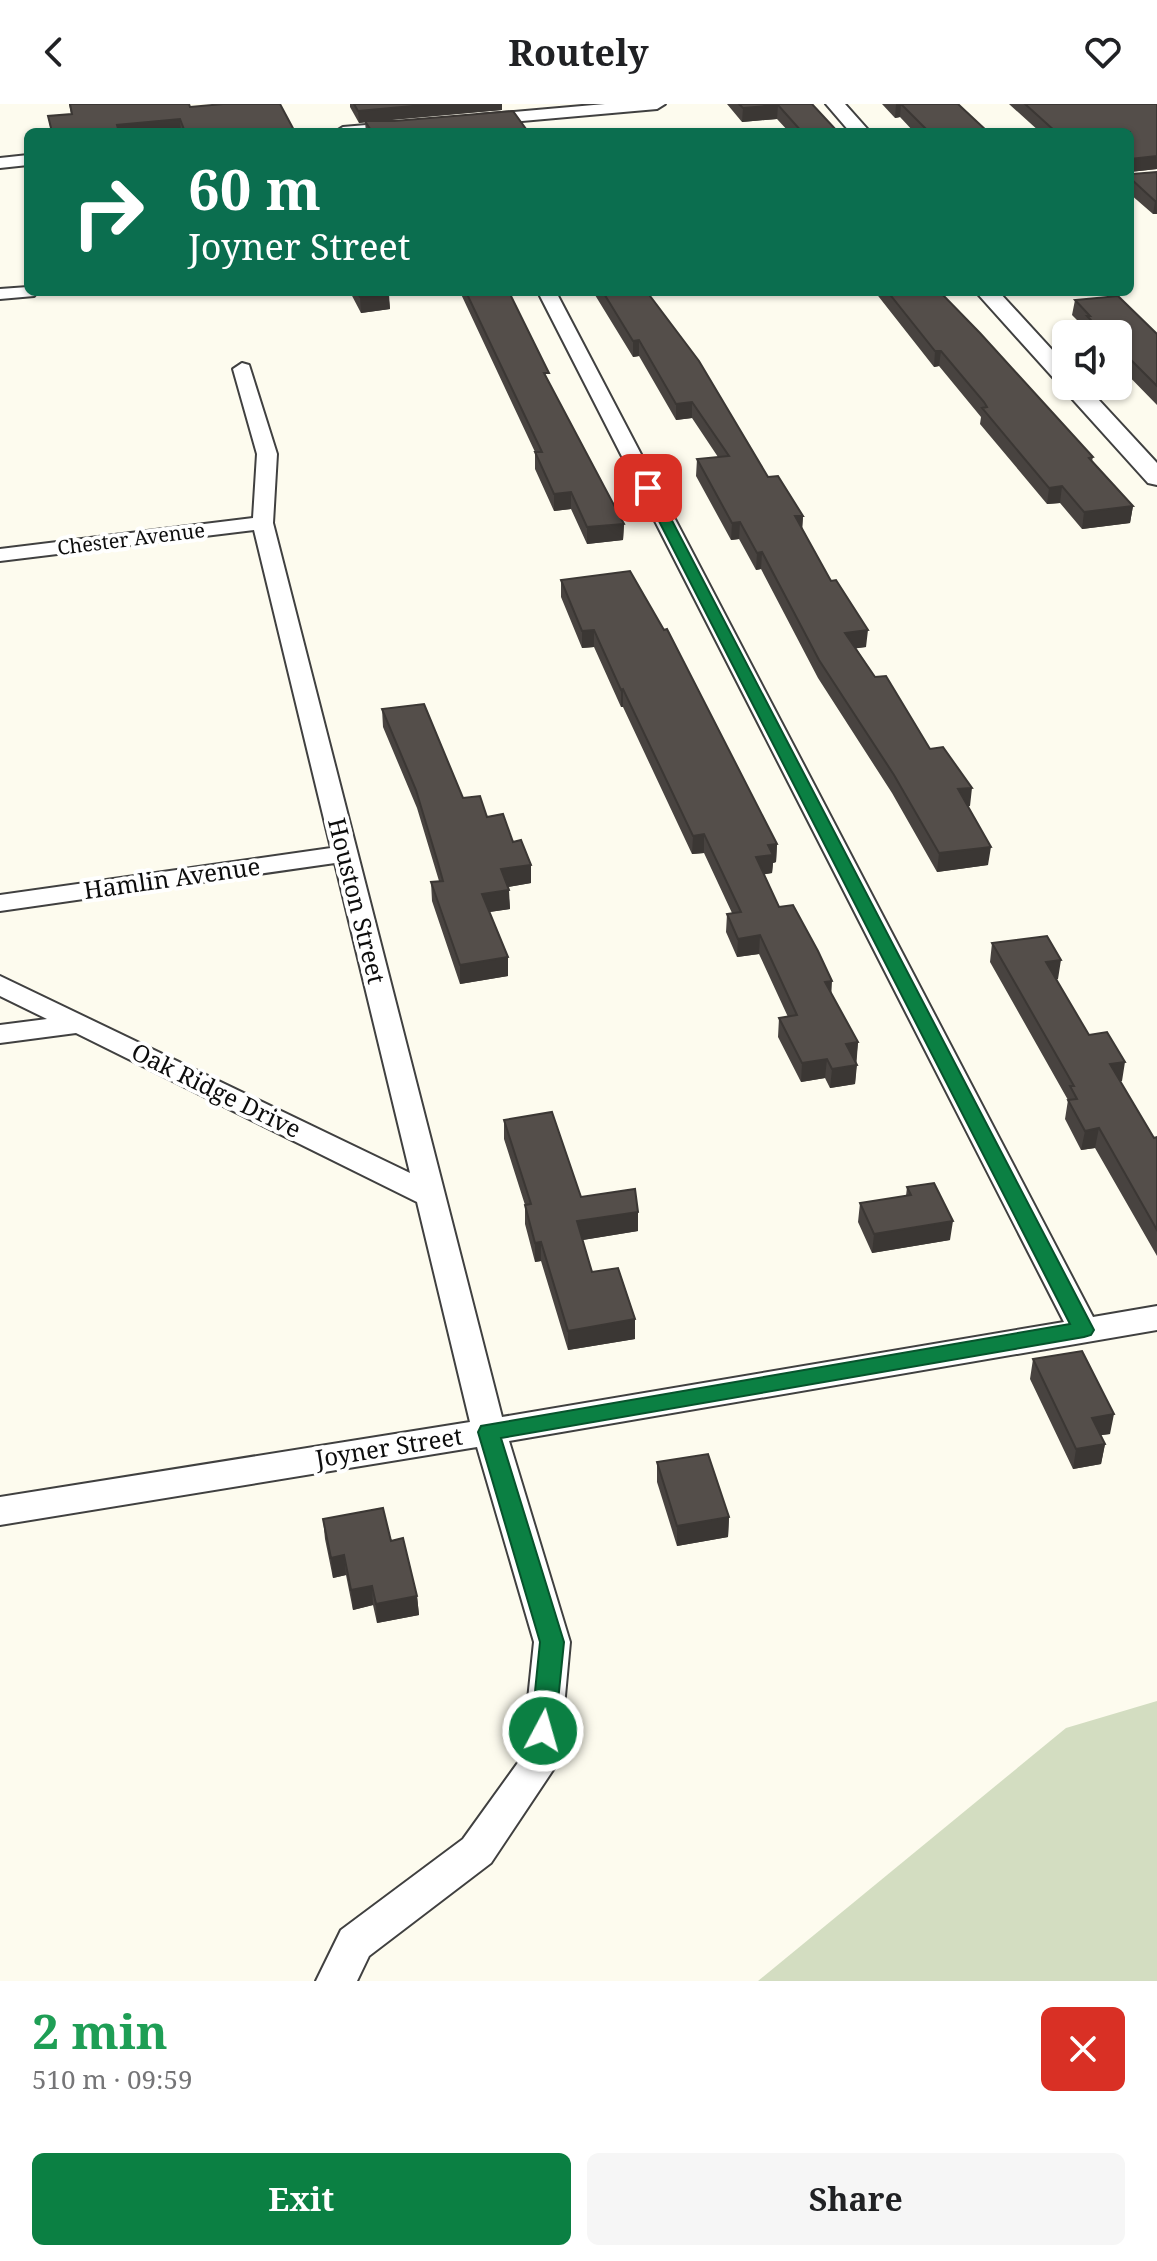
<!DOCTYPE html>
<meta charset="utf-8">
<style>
body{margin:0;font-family:"Noto Serif",serif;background:#f6f6f6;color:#202124;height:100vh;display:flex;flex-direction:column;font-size:30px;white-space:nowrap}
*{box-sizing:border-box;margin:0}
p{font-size:26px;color:#757577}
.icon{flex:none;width:44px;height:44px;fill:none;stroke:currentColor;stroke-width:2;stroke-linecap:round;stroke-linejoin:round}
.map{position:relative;height:1877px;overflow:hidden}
.sheet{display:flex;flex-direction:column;background:#fff;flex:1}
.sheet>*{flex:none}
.guide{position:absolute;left:24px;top:24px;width:1110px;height:168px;border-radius:12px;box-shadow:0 2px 6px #0004;background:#0b6e4f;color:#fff;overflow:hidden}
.fabs{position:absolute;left:1052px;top:216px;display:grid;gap:16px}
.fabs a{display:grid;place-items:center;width:80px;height:80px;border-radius:12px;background:#fff;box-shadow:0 2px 6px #0004;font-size:40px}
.pin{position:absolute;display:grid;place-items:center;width:68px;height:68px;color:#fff;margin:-34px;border-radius:16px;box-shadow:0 4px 12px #0006}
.me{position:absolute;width:88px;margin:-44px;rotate:6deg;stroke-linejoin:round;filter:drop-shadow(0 0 6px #0008)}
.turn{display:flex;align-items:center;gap:28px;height:168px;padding:0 32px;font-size:36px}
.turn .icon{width:104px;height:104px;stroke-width:2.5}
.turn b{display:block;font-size:56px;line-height:68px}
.round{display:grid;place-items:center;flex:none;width:84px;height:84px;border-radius:12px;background:#f6f6f6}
.overview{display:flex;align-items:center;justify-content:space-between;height:136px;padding:0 32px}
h1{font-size:48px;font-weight:700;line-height:60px;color:#1e9e55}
.primary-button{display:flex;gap:16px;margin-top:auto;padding:16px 32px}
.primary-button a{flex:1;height:92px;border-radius:12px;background:#0b8043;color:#fff;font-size:32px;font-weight:700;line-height:92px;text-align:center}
.primary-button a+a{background:#f6f6f6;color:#202124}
header{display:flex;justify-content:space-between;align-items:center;height:104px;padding:0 32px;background:#fff;font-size:36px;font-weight:700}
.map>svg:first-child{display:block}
</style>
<header><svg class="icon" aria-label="back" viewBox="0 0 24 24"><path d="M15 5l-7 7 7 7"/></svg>Routely<svg class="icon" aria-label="heart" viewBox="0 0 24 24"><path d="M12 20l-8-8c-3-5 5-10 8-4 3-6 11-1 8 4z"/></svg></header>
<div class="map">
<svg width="1157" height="1877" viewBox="0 0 1157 1877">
<rect width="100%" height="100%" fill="#fdfbee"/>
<path fill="#d3ddc1" d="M 1157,1597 L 1157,1877 L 758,1877 L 1066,1624 Z"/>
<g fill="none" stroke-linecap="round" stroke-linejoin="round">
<defs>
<path id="minor" d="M 605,0 L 665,0 L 657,5 L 478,21 L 470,16 L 478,11 Z
M 401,18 L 409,23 L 407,26 L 335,28 L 343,23 Z
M 28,51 L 28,61 L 0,64 L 0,54 Z
M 28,183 L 28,188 L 37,188 L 34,192 L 0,195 L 0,185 Z
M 538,188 L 556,188 L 1093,1213 L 1157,1202 L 1157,1226 L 509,1337 L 570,1538 L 559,1657 L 491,1759 L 369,1852 L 357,1877 L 316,1877 L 341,1826 L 463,1735 L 522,1653 L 534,1538 L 477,1343 L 0,1421 L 0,1393 L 470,1318 L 417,1098 L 76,929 L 0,939 L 0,921 L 47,915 L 0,892 L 0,872 L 410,1069 L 335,759 L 0,807 L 0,791 L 331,744 L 254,426 L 0,457 L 0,445 L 253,414 L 257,350 L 233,265 L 242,259 L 249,261 L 277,350 L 273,419 L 502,1313 L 1064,1218 Z"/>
<path id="tertiary" d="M 826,0 L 845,0 L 870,28 L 850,28 Z
M 976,188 L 999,188 L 1066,261 L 1066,282 L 1086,282 L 1157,359 L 1157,381 L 1148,379 Z"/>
</defs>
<use href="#minor" stroke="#404040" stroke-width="4"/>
<use href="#tertiary" stroke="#404040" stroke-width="4"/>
<use href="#minor" fill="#fff" fill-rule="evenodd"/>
<use href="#tertiary" fill="#fff" fill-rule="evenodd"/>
</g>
<path fill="#484340" d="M 69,0 L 189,0 L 190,3 L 295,28 L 51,28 L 48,12 L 71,10 Z
M 350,0 L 502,0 L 502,6 L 375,17 L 526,28 L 366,28 L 365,18 L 359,19 L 350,3 Z
M 727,0 L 812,0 L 838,28 L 789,28 L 777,15 L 742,18 Z
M 882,0 L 958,0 L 988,28 L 914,28 L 900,13 L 895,14 Z
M 1009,0 L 1157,0 L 1157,65 L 1130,68 L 1132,70 L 1157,68 L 1157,110 L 1153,110 L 1130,90 L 1130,28 L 1040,28 Z
M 350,188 L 388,188 L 390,205 L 361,209 Z
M 460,188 L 509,188 L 549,279 L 624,420 L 623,436 L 587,440 L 571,405 L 554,407 L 535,365 L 535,348 Z
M 595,188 L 647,188 L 768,373 L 803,412 L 802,424 L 866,543 L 856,544 L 875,573 L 930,645 L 970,702 L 967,702 L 988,761 L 937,768 L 892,689 L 818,574 L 761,465 L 756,466 L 739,435 L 731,436 L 696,372 L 697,355 L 718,353 L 692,314 L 676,316 L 639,252 L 633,253 L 595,191 Z
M 875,188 L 935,188 L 1093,353 L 1092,357 L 1133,402 L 1130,419 L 1082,425 L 1060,399 L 1047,400 L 980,320 L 981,313 L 939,262 L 934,263 Z
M 1075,196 L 1157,230 L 1157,301 L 1118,261 L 1118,230 L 1087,230 L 1084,228 L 1085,224 L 1072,211 Z
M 561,476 L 777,740 L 776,758 L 773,759 L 772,769 L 764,770 L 779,803 L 831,890 L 858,938 L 855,980 L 830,984 L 825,974 L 801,978 L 778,933 L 779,914 L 788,913 L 759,850 L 737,853 L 726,828 L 727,810 L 732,809 L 704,749 L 692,750 L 623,603 L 621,603 L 594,543 L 582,544 L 561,493 Z
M 382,605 L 463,694 L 487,713 L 513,738 L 531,779 L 508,783 L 510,805 L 489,808 L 508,872 L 460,880 L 432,797 L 431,778 L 439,777 L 417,704 L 383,623 Z
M 992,839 L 1058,875 L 1056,875 L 1089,931 L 1122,977 L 1120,977 L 1154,1034 L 1157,1033 L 1157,1152 L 1095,1044 L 1081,1046 L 1065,1015 L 1068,996 L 990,858 Z
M 504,1016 L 581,1093 L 638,1127 L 582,1136 L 592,1168 L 635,1215 L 635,1235 L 568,1246 L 541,1157 L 535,1158 L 525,1120 L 525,1101 L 504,1035 Z
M 907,1083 L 950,1136 L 872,1149 L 858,1118 L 860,1099 L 906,1092 Z
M 1033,1255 L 1110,1330 L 1100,1331 L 1105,1340 L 1101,1360 L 1073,1365 L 1030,1275 Z
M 657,1358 L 729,1413 L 728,1433 L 677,1442 L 657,1378 Z
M 323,1415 L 391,1437 L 417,1492 L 419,1511 L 377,1519 L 373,1501 L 353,1506 L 346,1471 L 333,1474 L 325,1435 Z"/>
<path fill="#3b3734" d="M 435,0 L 502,0 L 502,6 L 359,19 L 358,7 Z
M 896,0 L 901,0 L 900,13 L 895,14 Z
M 778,1 L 777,15 L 742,18 L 743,4 Z
M 180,15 L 181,28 L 118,28 L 117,21 Z
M 526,25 L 526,28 L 498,28 Z
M 1157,52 L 1157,65 L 1130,68 L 1130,55 Z
M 1155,97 L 1157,97 L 1157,110 L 1153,110 Z
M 389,190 L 390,205 L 361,209 L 360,193 Z
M 639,236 L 639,252 L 633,253 L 633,237 Z
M 935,247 L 941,247 L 939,262 L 934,263 Z
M 692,298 L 692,314 L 676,316 L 676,300 Z
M 1062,382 L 1060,399 L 1047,400 L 1049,384 Z
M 571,388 L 571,405 L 554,407 L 554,390 Z
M 1133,402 L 1130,419 L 1082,425 L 1084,408 Z
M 795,412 L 803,412 L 802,428 Z
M 740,418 L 739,435 L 731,436 L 732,419 Z
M 624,420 L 623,436 L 587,440 L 587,423 Z
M 762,448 L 761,465 L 756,466 L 757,449 Z
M 594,526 L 594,543 L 582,544 L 582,527 Z
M 868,526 L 866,543 L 844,546 L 845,529 Z
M 623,585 L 623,603 L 621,603 L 621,586 Z
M 972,684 L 970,702 L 956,704 L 958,685 Z
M 704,730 L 704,749 L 692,750 L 693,732 Z
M 777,740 L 776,758 L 773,759 L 772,769 L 755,772 L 756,753 L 768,741 Z
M 991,743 L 988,761 L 937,768 L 939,749 Z
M 531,761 L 531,779 L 502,784 L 501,765 Z
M 509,786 L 510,805 L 483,809 L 482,790 Z
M 760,831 L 759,850 L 737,853 L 738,835 Z
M 508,853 L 508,872 L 460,880 L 460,861 Z
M 1061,856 L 1058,875 L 1043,877 L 1046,858 Z
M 832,877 L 831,896 L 825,878 Z
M 858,938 L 856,957 L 846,940 Z
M 827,955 L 825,974 L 801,978 L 802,959 Z
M 1125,958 L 1122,977 L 1107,979 L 1110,960 Z
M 857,961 L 855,980 L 830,984 L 832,965 Z
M 1099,1024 L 1095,1044 L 1081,1046 L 1085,1027 Z
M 638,1108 L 638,1127 L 577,1137 L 577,1117 Z
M 953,1117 L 950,1136 L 872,1149 L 874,1130 Z
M 541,1138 L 541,1157 L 535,1158 L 535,1139 Z
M 635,1215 L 635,1235 L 568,1246 L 568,1227 Z
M 1114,1310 L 1110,1330 L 1088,1333 L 1092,1314 Z
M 1105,1340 L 1101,1360 L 1073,1365 L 1076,1345 Z
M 729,1413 L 728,1433 L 677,1442 L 677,1422 Z
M 344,1451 L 346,1471 L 333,1474 L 331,1454 Z
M 372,1482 L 373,1501 L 353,1506 L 351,1486 Z
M 417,1492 L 419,1511 L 377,1519 L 376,1500 Z"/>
<path fill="#544e4a" stroke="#3b3734" stroke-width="2" d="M 70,0 L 189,0 L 190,3 L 223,0 L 280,0 L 295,28 L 185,28 L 180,15 L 117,21 L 119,28 L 52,28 L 48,12 L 72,10 Z
M 354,0 L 435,0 L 358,7 Z
M 739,0 L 812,0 L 838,28 L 802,28 L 778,1 L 743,4 Z
M 901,0 L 958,0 L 988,28 L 929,28 Z
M 1025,0 L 1157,0 L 1157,52 L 1130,55 L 1130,28 L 1056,28 Z
M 513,7 L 526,25 L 498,28 L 372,28 L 365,17 L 394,17 Z
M 1130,68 L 1132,70 L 1157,68 L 1157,97 L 1155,97 L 1130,74 Z
M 357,188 L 388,188 L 389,190 L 360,193 Z
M 466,188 L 509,188 L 549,269 L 544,269 L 624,420 L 587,423 L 571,388 L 554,390 L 535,348 L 542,348 Z
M 603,188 L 647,188 L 699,257 L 768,373 L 778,372 L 803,412 L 795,412 L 831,477 L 836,476 L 868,526 L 845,529 L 875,573 L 886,572 L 930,645 L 943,643 L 972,684 L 958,685 L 991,743 L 939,749 L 894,671 L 819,556 L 762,448 L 757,449 L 740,418 L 732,419 L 697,355 L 729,352 L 692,298 L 676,300 L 639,236 L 633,237 Z
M 888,188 L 935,188 L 937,190 L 942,190 L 980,229 L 1093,353 L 1089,354 L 1133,402 L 1084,408 L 1062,382 L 1049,384 L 982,304 L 987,303 L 984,298 L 941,247 L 935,247 Z
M 1118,192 L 1157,230 L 1157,282 L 1118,243 L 1118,230 L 1104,230 L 1087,212 L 1090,212 L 1075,196 Z
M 630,467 L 664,526 L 667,525 L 777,740 L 768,741 L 773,751 L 756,753 L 779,803 L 793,801 L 818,847 L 832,877 L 825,878 L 858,938 L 846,940 L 857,961 L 832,965 L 827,955 L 802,959 L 779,914 L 797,911 L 760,831 L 738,835 L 727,810 L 741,808 L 704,730 L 693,732 L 623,585 L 621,586 L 594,526 L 582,527 L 561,476 Z
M 424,600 L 463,694 L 480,692 L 487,713 L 503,710 L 513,738 L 521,736 L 531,761 L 501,765 L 509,786 L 482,790 L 508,853 L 460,861 L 431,778 L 443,777 L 438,759 L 416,686 L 382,605 Z
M 1047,832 L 1061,856 L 1046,858 L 1089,931 L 1107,928 L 1125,958 L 1110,960 L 1154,1034 L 1157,1033 L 1157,1126 L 1099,1024 L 1085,1027 L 1068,996 L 1077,995 L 1070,982 L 1074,982 L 992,839 Z
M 552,1008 L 581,1093 L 635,1085 L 638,1108 L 577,1117 L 592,1168 L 618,1164 L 635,1215 L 568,1227 L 541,1138 L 535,1139 L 525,1101 L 531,1100 L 504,1016 Z
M 934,1079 L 953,1117 L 874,1130 L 860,1099 L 911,1091 L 907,1083 Z
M 1082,1247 L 1114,1310 L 1092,1314 L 1105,1340 L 1076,1345 L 1033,1255 Z
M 708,1350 L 729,1413 L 677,1422 L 657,1358 Z
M 383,1404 L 391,1437 L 403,1434 L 417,1492 L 376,1500 L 372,1482 L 351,1486 L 344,1451 L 331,1454 L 323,1415 Z"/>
<path fill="#0b8043" stroke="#07532c" stroke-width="2" d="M 648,380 L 655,384 L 1094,1226 L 1091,1231 L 1084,1233 L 501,1334 L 564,1538 L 555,1627 L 552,1634 L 543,1637 L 535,1634 L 531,1627 L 540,1538 L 478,1328 L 481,1322 L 1070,1220 L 642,384 Z"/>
<g text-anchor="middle" stroke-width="8" stroke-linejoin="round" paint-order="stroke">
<g font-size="20" fill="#0d0d0d" stroke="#fff">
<text transform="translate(131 435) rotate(-7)" y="7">Chester Avenue</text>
</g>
<g font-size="24" fill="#0d0d0d" stroke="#fff">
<text transform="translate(172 775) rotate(-8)" y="8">Hamlin Avenue</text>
<text transform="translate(356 797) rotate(76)" y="8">Houston Street</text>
<text transform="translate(216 987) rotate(26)" y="8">Oak Ridge Drive</text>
<text transform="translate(389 1344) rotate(-9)" y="8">Joyner Street</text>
</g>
</g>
</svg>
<div class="fabs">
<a><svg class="icon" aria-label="sound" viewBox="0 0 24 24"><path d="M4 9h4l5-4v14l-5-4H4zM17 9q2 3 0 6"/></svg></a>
</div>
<div class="pin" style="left:648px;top:384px;background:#d93025"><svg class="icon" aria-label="arrive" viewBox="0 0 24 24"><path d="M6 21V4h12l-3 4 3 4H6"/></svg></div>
<svg class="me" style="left:543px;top:1627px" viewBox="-20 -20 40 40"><circle r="17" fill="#0b8043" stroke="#fff" stroke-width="3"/><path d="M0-11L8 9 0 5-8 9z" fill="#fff"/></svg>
<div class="guide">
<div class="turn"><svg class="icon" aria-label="right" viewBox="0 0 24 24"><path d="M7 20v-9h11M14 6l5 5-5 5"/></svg><div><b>60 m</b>Joyner Street</div></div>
</div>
</div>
<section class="sheet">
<div class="overview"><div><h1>2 min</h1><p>510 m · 09:59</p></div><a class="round" style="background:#d93025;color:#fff"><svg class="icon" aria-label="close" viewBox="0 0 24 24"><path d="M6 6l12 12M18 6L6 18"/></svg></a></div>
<div class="primary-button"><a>Exit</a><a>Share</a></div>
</section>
